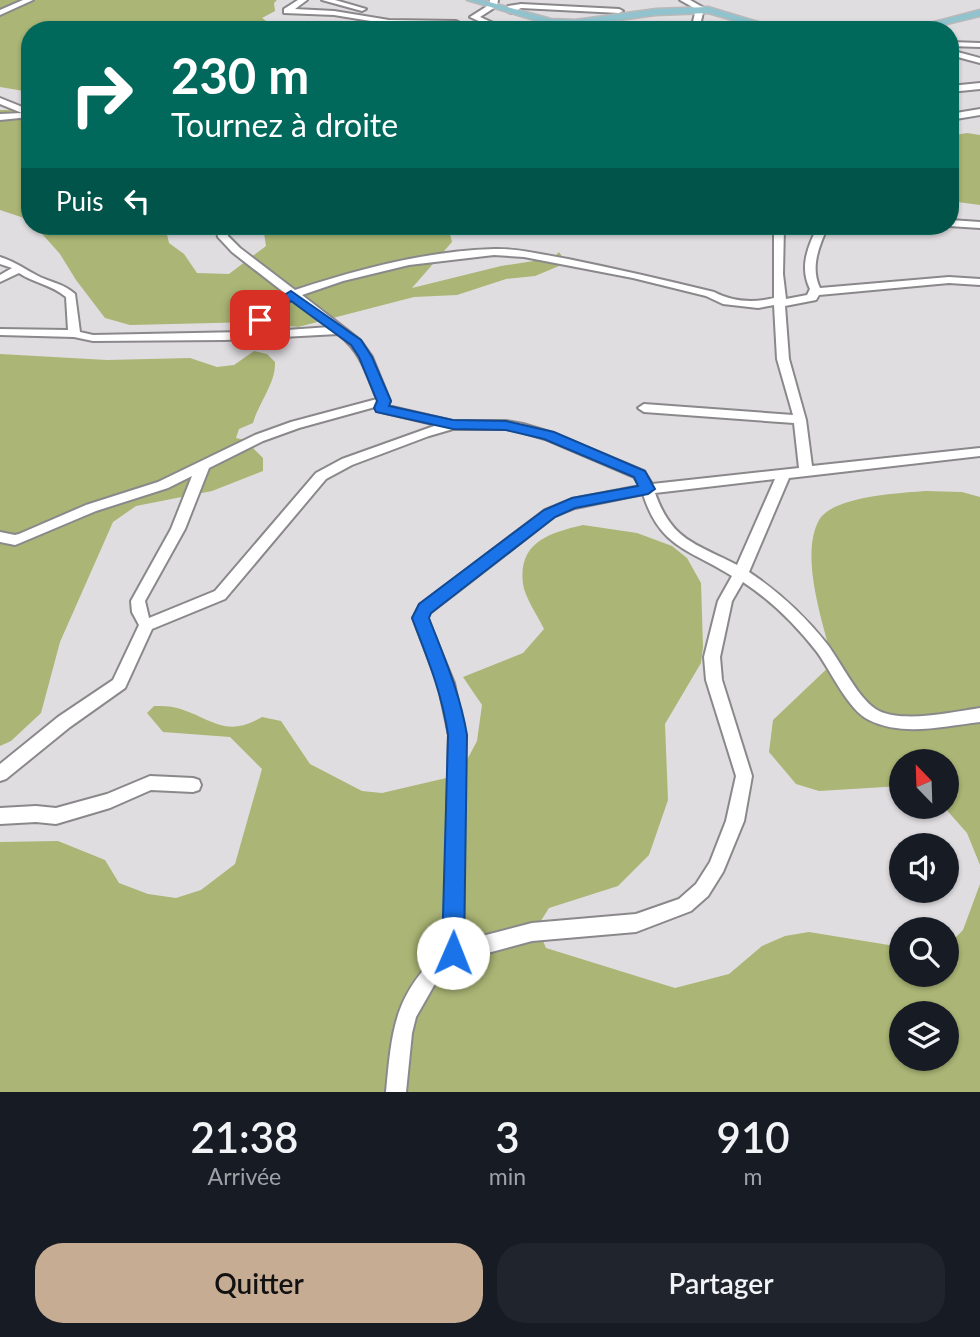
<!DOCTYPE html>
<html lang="fr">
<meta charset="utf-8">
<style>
body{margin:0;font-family:Lato,sans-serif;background:#20242c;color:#f1f3f6;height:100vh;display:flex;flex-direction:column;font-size:26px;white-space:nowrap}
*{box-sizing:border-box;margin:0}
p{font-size:23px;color:#9ea1a6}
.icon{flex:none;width:38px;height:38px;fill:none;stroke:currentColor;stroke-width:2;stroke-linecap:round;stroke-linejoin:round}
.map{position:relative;height:1092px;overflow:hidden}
.panel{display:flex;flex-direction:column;background:#171b24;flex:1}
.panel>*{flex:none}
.top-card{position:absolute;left:21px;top:21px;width:938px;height:214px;border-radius:28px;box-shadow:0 2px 5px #0004;background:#00695c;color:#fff;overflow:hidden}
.needle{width:46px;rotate:337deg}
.controls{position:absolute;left:889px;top:749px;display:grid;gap:14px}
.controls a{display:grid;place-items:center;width:70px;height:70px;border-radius:50%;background:#171b24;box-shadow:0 2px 5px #0004;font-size:35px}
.pin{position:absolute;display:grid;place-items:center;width:60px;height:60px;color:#fff;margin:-30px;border-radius:14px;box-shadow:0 4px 10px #0006}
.me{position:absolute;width:77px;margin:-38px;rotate:1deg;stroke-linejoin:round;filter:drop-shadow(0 0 5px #0008)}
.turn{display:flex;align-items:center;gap:24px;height:147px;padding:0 35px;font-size:32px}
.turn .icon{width:91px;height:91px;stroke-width:2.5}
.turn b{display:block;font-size:49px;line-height:60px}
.then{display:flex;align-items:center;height:66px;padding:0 35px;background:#0003;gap:14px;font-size:26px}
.eta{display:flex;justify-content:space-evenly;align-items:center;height:119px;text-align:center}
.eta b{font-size:42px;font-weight:600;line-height:49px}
.action{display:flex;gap:14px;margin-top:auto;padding:14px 35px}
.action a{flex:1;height:80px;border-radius:28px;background:#c7ac94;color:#111;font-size:28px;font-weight:600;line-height:80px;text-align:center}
.action a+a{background:#20242c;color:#f1f3f6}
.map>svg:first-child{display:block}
</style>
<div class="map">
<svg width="980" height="1092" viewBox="0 0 980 1092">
<rect width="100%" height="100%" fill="#e0dde0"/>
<path fill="#abb575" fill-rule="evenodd" d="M 0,0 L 277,0 L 274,3 L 275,11 L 262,18 L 279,30 L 30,30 L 30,92 L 0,87 Z
M 0,110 L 30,110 L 30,220 L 0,210 Z
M 967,133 L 980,135 L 980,205 L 950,201 L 950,136 Z
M 35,226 L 171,226 L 166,230 L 169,243 L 184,254 L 197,273 L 229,274 L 266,246 L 264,233 L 257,226 L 448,226 L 452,242 L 412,288 L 501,266 L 553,258 L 559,252 L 563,258 L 559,266 L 535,276 L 506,279 L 457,295 L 414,297 L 298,327 L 256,322 L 130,325 L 105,318 L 76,280 L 60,254 Z
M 254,351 L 267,354 L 275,362 C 276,383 259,402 253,423 L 239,429 L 236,438 L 245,440 L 263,458 L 263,471 L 212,491 L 136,506 L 113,522 L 60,642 L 41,713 L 11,741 L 0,746 L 0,354 L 107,360 L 190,358 L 217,367 L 234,365 Z
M 926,491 L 962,492 L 980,497 L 980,865 L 967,833 L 944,807 L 947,807 L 947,761 L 901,761 L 901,786 L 819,791 L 796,784 L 769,752 L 773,720 L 833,663 C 824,625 799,557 819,520 C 833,496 901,493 926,491 Z
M 583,525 L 637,533 L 672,546 L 687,558 L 701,583 L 703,647 L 701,663 L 665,724 L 668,800 L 649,855 L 618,886 L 549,908 L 537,927 L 546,948 L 675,988 L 729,974 L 762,946 L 785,936 L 809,932 L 901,947 L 901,975 L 947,975 L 947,946 L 963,930 L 980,884 L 980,1092 L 0,1092 L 0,842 L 58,841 L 105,860 L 119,883 L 148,894 L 176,898 L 201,890 L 235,864 L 262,769 L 230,737 L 163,732 L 147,713 L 154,706 C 161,706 170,706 177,708 C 212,718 225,739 262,717 L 281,721 L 310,764 L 362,791 L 382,793 L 459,775 L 477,741 L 482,705 L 463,677 L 523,653 L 544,629 C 538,616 525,598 523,584 C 518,542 549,533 583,525 ZM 901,1013 L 947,1013 L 947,1059 L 901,1059 Z"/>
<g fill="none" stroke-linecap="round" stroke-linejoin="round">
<defs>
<path id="minor" d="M 23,0 L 33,0 L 0,15 L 0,10 Z
M 298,0 L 307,0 L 295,9 L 334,11 L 389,20 L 456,21 L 460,23 L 456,25 L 389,24 L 334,15 L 284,13 L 284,9 Z
M 322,0 L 335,0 L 366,9 L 362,11 Z
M 490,0 L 498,0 L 497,6 L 480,17 L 509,30 L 498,30 L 470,17 L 489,5 Z
M 680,0 L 690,0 L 704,8 L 699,30 L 691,30 L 696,9 Z
M 521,4 L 619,9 L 623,11 L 619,13 L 521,8 L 511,13 L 507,11 L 508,6 Z
M 950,42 L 980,43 L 980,47 L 950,46 Z
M 950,50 L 980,58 L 980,63 L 950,55 Z
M 980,83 L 980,89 L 950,92 L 950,86 Z
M 0,98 L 30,110 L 30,117 L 0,120 L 0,114 L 22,113 L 0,104 Z
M 980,109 L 980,115 L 950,120 L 950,114 Z
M 950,220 L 980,222 L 980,228 L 949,226 Z
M 216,226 L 226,226 L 228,236 L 240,248 L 295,290 C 359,269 426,251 494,249 C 518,248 543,255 568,259 C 617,269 665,280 714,292 C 733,302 753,303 774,298 L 774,226 L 784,226 L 783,274 L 786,299 L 807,295 L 810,289 C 799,267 808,246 818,226 L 828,226 C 819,246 810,267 820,288 L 949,277 L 980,279 L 980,285 L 949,283 L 819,295 L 816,300 L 785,306 L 789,359 L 806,420 L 812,466 L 980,448 L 980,456 L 789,478 L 749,572 C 779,592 804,615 827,644 C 841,662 859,701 879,711 C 905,723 952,712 980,708 L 980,722 C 944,726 903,737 869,720 C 848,710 831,671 817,652 C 796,625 772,601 743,582 L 732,601 L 720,657 L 722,680 L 752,776 L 744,821 L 723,872 L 708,896 L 691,911 L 636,932 L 532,941 L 458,961 L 436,982 L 416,1017 L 412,1033 L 406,1092 L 386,1092 C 392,1029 394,994 444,949 L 449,735 L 438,683 L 413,618 L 420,605 L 545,510 L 572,499 L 640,486 L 634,477 L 545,439 L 521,432 L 506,429 L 453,429 L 429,436 L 352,465 L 326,479 L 225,599 L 152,629 L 125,688 L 70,727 L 6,779 L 0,781 L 0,764 L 58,717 L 113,680 L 139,625 L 132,612 L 131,601 L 171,529 L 192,476 L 168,488 L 96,511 L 20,543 L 15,545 L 0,542 L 0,532 L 15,535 L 19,534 L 86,505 L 158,482 L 255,435 L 291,422 L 377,399 C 366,372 361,352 338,334 L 225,340 L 93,341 L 74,337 L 0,335 L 0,329 L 68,330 L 66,297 C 52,285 34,283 19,273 L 0,282 L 0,275 L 12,268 L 0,264 L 0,257 C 16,262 26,270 40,277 C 53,283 64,284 75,294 L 80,332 L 93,335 L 244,332 L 267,307 L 286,294 L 232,252 L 218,237 ZM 494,255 L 524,257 L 633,278 L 706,296 L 723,304 L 758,308 L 774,305 L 777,359 L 793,415 L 644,404 L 638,408 L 644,412 L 794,423 L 799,468 L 652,484 L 644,471 L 553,433 L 523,424 L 506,421 L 452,421 L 388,406 L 390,401 L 372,357 L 360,340 L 302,295 L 343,281 L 409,265 ZM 293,299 L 330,327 L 257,332 L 275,311 ZM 375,407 L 377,411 L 437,425 L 342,459 L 316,473 L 215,591 L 149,618 L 145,601 L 185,529 L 209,468 L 263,441 L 299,428 ZM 775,479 L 737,565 C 695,543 672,541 655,493 ZM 643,494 C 660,548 689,549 732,576 L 718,601 L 704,657 L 706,680 L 736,776 L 726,821 L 710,862 L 696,884 L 679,899 L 636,914 L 532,923 L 463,941 L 465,735 L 454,683 L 427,618 L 430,613 L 555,516 L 575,508 Z
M 855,226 L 894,226 C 885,231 864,231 855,226 Z
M 150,776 L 193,778 L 199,780 L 201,785 L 199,790 L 193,792 L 151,790 L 110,808 L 56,824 L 36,822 L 0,824 L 0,808 L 36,806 L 56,808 L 107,794 Z"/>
<path id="major" d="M 467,0 L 482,0 L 551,19 L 575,20 L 656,9 L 708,7 L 785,30 L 768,30 L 708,13 L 656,15 L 575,26 L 551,25 Z
M 980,10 L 980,16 L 922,30 L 904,30 Z"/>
</defs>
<use href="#minor" stroke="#8a888b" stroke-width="4"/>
<use href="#major" stroke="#b9b9b9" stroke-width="3"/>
<use href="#minor" fill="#fff" fill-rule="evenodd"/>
<use href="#major" fill="#90c3ce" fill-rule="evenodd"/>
</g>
<path fill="#1a73e8" stroke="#114b97" stroke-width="2" d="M 291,291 L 361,340 L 372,357 L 391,401 L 389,406 L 453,420 L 506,421 L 554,432 L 645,471 L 655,489 L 648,494 L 575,508 L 555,517 L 431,613 L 429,618 C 444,657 460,693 467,735 L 464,953 L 461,961 L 453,964 L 446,961 L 442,953 L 448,735 C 442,693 427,657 412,618 L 419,604 L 544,510 L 572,498 L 638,486 L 634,477 L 544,439 L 506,430 L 453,429 L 376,412 L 374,408 L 377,401 L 359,357 L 351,345 L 291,301 L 265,323 L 256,323 L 254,320 L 266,306 Z"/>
</svg>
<div class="controls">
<a><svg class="needle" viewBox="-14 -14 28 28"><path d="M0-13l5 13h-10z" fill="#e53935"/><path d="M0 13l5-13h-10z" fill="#9ea1a6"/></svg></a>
<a><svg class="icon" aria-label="sound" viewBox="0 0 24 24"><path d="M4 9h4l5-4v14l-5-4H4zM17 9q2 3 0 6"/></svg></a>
<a><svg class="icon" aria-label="search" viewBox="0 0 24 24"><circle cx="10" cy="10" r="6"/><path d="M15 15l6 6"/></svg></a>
<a><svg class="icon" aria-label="layers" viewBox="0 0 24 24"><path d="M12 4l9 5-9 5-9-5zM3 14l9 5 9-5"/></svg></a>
</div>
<div class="pin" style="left:260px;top:320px;background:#d93025"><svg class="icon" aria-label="arrive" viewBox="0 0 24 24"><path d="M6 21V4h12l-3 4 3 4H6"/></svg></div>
<svg class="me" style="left:453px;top:953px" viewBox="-20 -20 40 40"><circle r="19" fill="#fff"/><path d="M0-13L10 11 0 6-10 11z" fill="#1a73e8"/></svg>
<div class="top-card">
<div class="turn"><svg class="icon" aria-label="right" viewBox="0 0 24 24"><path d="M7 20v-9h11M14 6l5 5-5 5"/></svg><div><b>230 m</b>Tournez à droite</div></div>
<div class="then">Puis<svg class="icon" aria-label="left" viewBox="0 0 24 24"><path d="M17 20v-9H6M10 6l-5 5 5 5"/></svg></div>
</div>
</div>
<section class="panel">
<div class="eta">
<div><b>21:38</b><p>Arrivée</p></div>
<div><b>3</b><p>min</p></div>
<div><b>910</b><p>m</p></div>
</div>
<div class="action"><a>Quitter</a><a>Partager</a></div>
</section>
